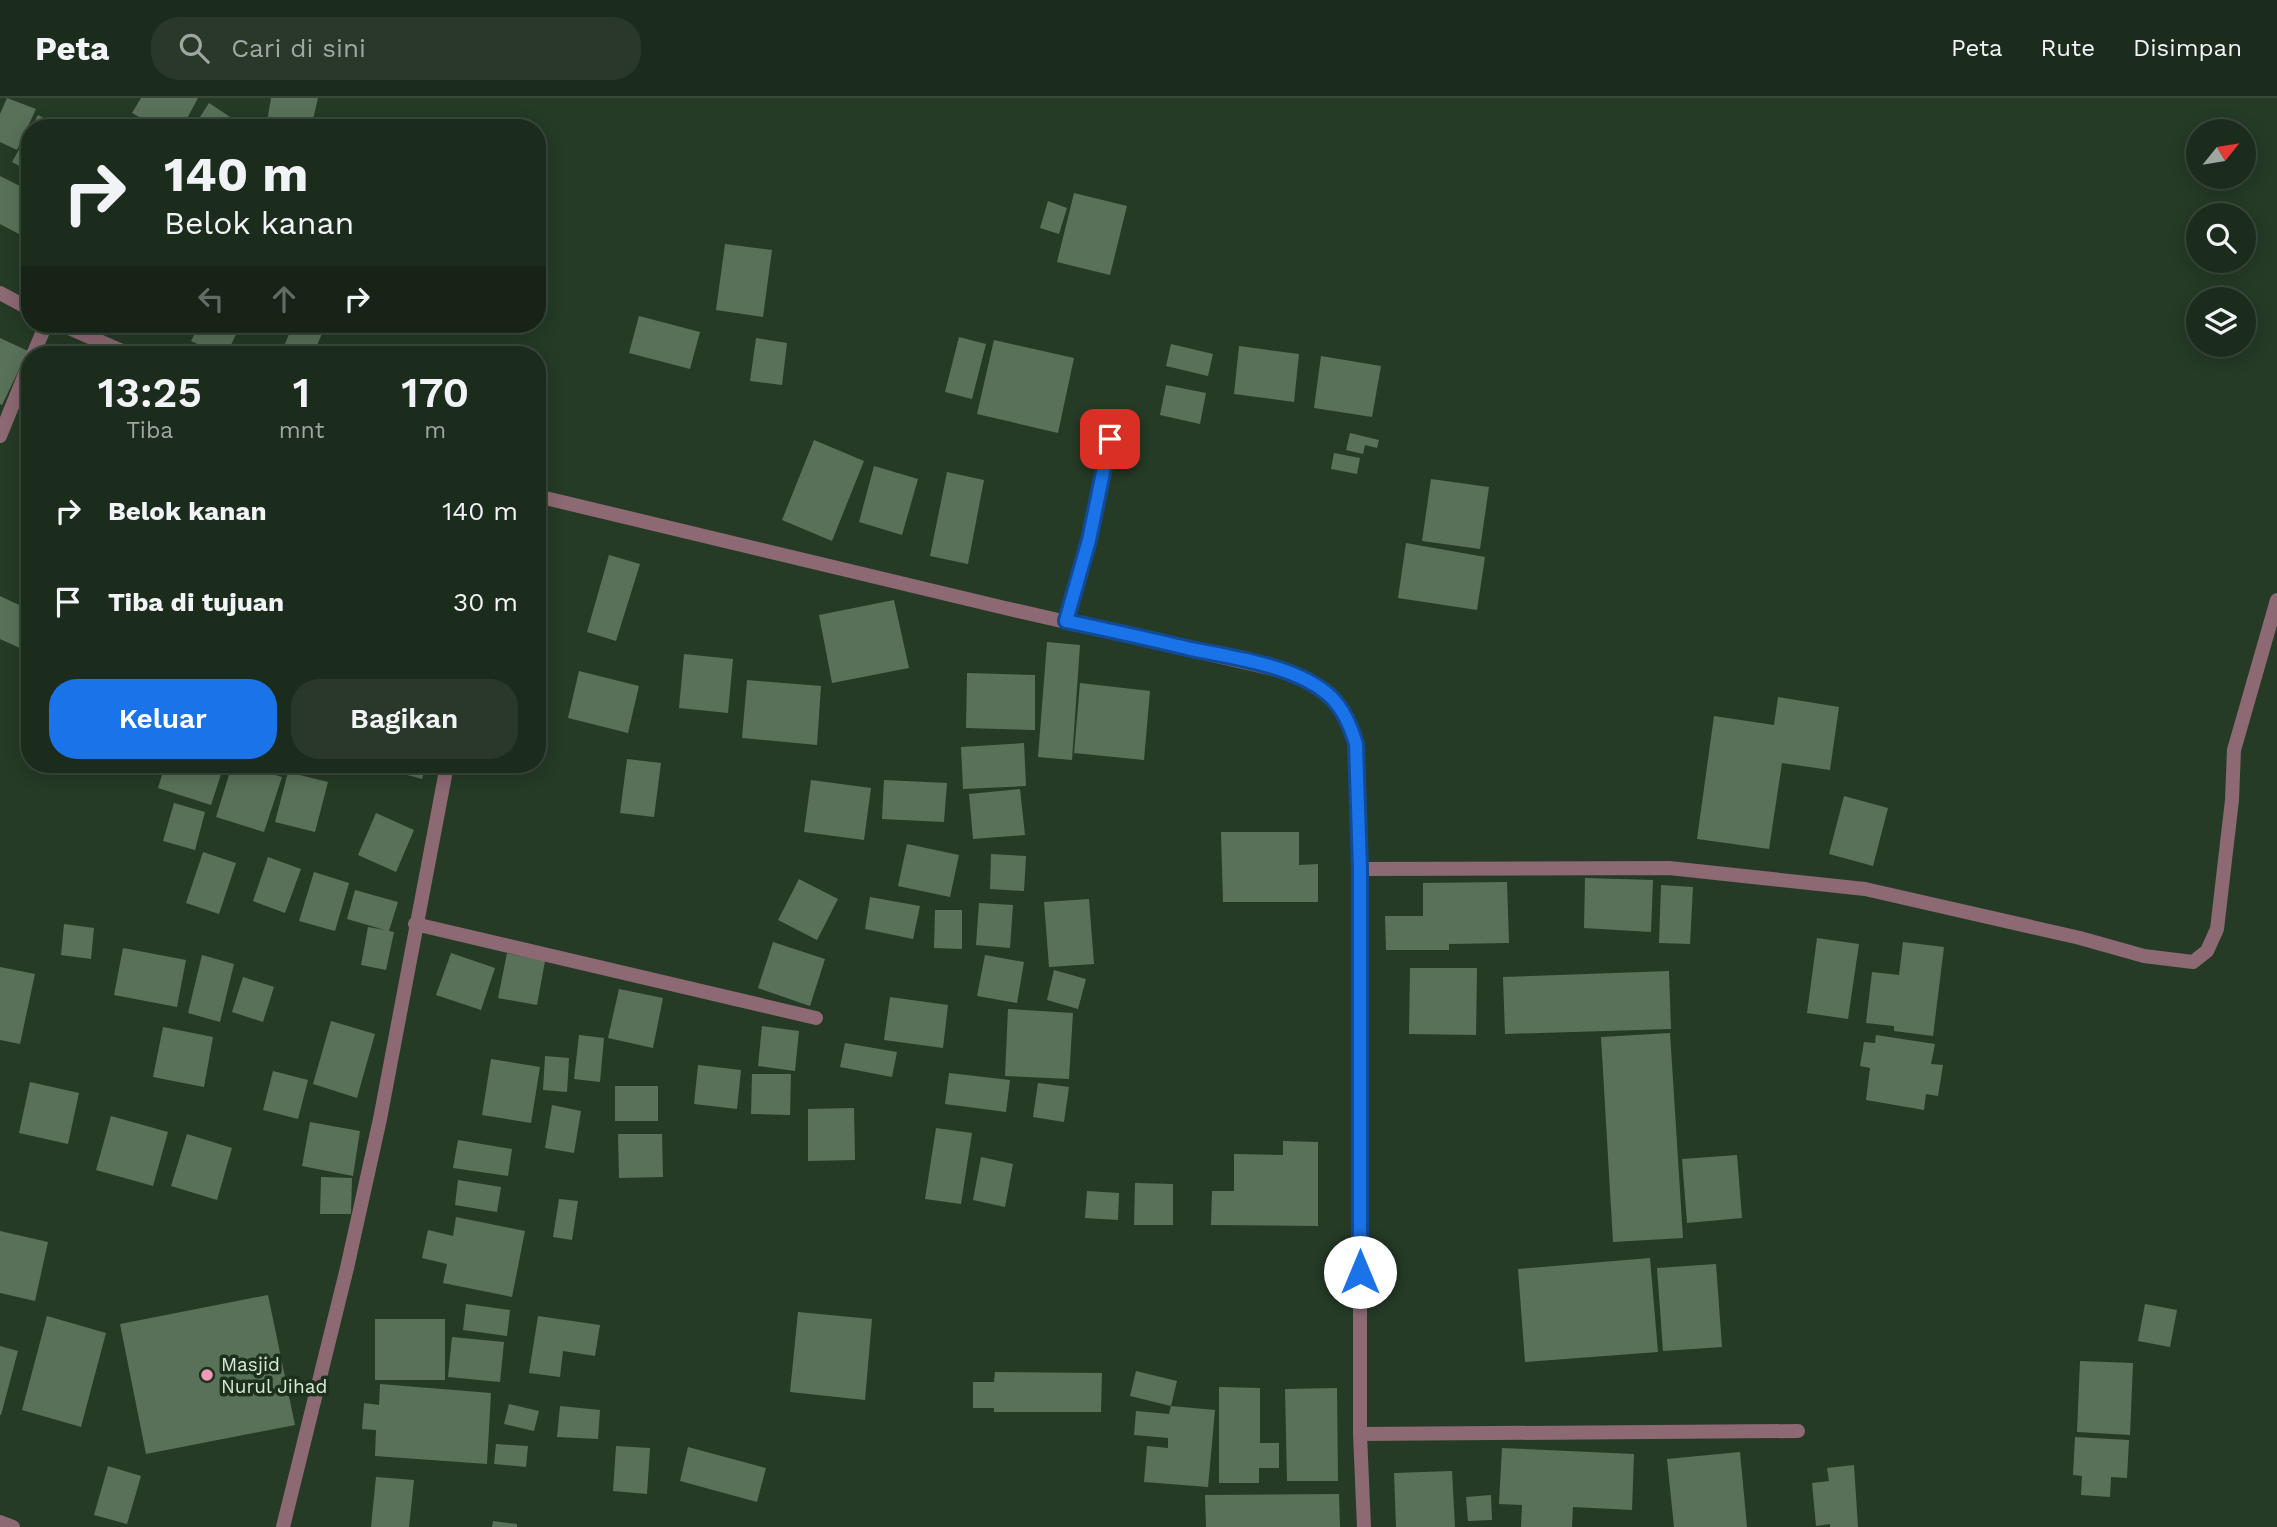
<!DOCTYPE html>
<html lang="id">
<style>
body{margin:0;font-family:"Work Sans",sans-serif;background:#293829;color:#f1f3f6;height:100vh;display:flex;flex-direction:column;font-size:26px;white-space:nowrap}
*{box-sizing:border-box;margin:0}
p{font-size:23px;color:#a0a7a3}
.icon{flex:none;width:38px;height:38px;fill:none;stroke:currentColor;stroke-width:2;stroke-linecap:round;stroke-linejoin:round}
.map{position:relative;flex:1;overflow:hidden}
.panel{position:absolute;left:21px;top:248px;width:525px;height:427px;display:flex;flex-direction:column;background:#1c2c1c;border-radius:28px;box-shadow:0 4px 18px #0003,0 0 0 2px #3a483b}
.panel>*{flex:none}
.hud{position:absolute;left:21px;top:21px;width:525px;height:214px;border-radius:28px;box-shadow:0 4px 18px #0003,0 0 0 2px #3a483b;background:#1c2c1c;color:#f1f3f6;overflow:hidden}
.needle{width:46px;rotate:60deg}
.controls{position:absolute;left:2186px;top:21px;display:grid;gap:14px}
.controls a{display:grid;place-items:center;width:70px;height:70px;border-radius:50%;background:#1c2c1c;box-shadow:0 4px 18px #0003,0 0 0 2px #3a483b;font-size:35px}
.pin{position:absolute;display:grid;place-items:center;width:60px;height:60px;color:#fff;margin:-30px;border-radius:14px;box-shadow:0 4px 10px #0006}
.me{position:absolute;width:77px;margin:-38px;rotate:0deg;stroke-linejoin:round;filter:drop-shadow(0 0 5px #0008)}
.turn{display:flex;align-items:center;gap:24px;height:147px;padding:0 28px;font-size:32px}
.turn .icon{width:91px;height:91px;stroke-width:2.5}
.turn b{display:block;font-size:49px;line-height:60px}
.lanes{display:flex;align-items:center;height:66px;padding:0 28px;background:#0003;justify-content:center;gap:35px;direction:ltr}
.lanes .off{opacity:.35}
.eta{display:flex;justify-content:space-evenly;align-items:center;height:119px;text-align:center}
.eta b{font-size:42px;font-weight:600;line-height:49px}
.cta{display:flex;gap:14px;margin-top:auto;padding:14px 28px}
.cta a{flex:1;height:80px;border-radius:28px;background:#1a73e8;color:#fff;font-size:28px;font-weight:600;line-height:80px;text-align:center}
.cta a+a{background:#293829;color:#f1f3f6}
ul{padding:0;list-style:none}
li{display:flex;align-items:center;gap:21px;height:91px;padding:0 28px}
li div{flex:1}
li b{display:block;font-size:26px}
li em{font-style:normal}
header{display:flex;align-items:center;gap:42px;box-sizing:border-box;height:98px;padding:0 35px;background:#1c2c1c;border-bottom:2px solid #3a483b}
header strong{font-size:33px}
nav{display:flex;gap:38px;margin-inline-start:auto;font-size:24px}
.search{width:490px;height:63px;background:#293829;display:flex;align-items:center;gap:18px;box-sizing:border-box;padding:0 24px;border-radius:28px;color:#a0a7a3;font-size:26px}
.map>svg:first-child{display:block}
</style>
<header>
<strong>Peta</strong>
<div class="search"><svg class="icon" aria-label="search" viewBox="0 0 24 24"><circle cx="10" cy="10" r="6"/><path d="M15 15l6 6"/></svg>Cari di sini</div>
<nav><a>Peta</a><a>Rute</a><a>Disimpan</a></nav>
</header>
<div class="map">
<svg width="2277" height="1429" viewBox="0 0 2277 1429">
<rect width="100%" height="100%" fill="#253b26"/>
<path fill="#597159" d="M 7,0 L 36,11 L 17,52 L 0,44 L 0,16 Z
M 141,0 L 198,0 L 182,30 L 158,30 L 132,15 Z
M 271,0 L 318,0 L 311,30 L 266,30 Z
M 209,5 L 247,30 L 193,30 Z
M 38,17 L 62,30 L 31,30 Z
M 30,32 L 30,74 L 12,64 Z
M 0,78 L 30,93 L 30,114 L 19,136 L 0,126 Z
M 1074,95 L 1127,108 L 1110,177 L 1057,164 Z
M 1048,103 L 1067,110 L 1059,136 L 1040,130 Z
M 725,146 L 772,152 L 763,219 L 716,212 Z
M 639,218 L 700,234 L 690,271 L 629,255 Z
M 200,226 L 241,226 L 226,257 L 221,257 L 191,243 Z
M 293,226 L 326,226 L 313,257 L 281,256 Z
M 959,239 L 986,246 L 972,301 L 945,294 Z
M 0,240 L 28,253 L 2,307 L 0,306 Z
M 756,240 L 787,245 L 782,287 L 750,283 Z
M 994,242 L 1074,260 L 1058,335 L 977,316 Z
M 1171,246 L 1213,256 L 1208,278 L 1166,268 Z
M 1239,248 L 1299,256 L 1294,304 L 1234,296 Z
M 1321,258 L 1381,268 L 1372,319 L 1314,310 Z
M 1166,287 L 1206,295 L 1200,326 L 1160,317 Z
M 1350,335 L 1379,342 L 1377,350 L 1365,347 L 1363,356 L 1346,352 Z
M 814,342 L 864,363 L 832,443 L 782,422 Z
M 1334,355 L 1360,360 L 1357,376 L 1331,371 Z
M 874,368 L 918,381 L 902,437 L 859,424 Z
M 947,374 L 984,382 L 968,466 L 930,458 Z
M 1431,381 L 1489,389 L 1480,451 L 1422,443 Z
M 1406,445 L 1485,459 L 1477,512 L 1398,500 Z
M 609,457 L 640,466 L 616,543 L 587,534 Z
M 0,498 L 30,512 L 30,538 L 24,552 L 0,541 Z
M 894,502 L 909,570 L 832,585 L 819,517 Z
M 1047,544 L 1080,547 L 1072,662 L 1038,659 Z
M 684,556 L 733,561 L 728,615 L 679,610 Z
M 579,573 L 639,588 L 628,635 L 568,620 Z
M 967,575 L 1035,577 L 1035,632 L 966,630 Z
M 747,582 L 821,588 L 817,647 L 742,640 Z
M 1080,585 L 1150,593 L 1144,662 L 1074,655 Z
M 1778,599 L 1839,609 L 1830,672 L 1782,665 L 1769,751 L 1697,741 L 1714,618 L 1774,627 Z
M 1024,645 L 1026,688 L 963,691 L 961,649 Z
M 627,661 L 661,665 L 654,719 L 620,715 Z
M 165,667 L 224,667 L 211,707 L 158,690 Z
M 232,667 L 244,667 L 282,679 L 264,734 L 216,719 Z
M 383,667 L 426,667 L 422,681 L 382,670 Z
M 288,674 L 328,684 L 315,734 L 275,724 Z
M 811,682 L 871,690 L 864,742 L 804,734 Z
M 884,682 L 947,685 L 944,724 L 882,721 Z
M 1020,691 L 1025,737 L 973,741 L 969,696 Z
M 1844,698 L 1888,710 L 1873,768 L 1829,756 Z
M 174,705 L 205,714 L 195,752 L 163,743 Z
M 376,715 L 414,732 L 396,774 L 358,757 Z
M 1221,734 L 1299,734 L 1299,767 L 1318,766 L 1318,804 L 1223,804 Z
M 907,746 L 959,757 L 950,799 L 898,788 Z
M 203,754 L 236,765 L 219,816 L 186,805 Z
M 991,756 L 1026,758 L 1024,793 L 990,791 Z
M 268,759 L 301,771 L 285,815 L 253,803 Z
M 314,774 L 349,785 L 335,833 L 299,823 Z
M 1585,780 L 1653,782 L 1651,834 L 1584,830 Z
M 799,781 L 838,801 L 817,842 L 778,822 Z
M 1507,784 L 1509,845 L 1449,846 L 1449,852 L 1386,852 L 1385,818 L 1423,818 L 1423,785 Z
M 1661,787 L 1693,789 L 1690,846 L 1659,845 Z
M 355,792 L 398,804 L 389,833 L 394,834 L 386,872 L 361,867 L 368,829 L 385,832 L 347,821 Z
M 870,799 L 920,808 L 913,841 L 865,831 Z
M 1089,801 L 1094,866 L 1049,869 L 1044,804 Z
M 979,805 L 1013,807 L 1010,850 L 976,847 Z
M 935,812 L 962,812 L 962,851 L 934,850 Z
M 64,826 L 94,830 L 91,861 L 61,857 Z
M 1817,840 L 1859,846 L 1848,921 L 1807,915 Z
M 773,844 L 825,861 L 810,908 L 758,890 Z
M 1903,844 L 1944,849 L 1933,938 L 1894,933 L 1894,928 L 1866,925 L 1872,874 L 1899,877 Z
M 123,850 L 186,862 L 177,909 L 114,897 Z
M 451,855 L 495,870 L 481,912 L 436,897 Z
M 507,855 L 545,863 L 537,907 L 498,900 Z
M 202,857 L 234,866 L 220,924 L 188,915 Z
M 985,857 L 1024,864 L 1017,905 L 977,898 Z
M 0,869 L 35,876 L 20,946 L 0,942 Z
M 1410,870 L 1477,870 L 1476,937 L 1409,936 Z
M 1054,872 L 1086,881 L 1078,911 L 1047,902 Z
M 1669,873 L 1671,931 L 1505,936 L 1503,879 Z
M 243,879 L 274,889 L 263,924 L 232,914 Z
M 619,891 L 663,900 L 653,950 L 608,940 Z
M 890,899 L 948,907 L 943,950 L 884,942 Z
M 1008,911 L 1073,915 L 1069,981 L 1005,978 Z
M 331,923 L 375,936 L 357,1000 L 313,986 Z
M 762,928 L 799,933 L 795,973 L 758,968 Z
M 163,929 L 213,939 L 204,989 L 153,979 Z
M 1670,935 L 1683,1140 L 1613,1144 L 1601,939 Z
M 579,937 L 604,940 L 600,984 L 574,981 Z
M 1876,937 L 1935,946 L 1931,966 L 1943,967 L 1938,998 L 1926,996 L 1924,1012 L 1866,1002 L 1870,970 L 1860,968 L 1864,944 L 1875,945 Z
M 845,945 L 897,954 L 892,979 L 840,969 Z
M 545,958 L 569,960 L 567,994 L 543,992 Z
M 491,961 L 540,969 L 531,1025 L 482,1017 Z
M 698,967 L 741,972 L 737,1011 L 694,1006 Z
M 273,973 L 308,982 L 298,1021 L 263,1012 Z
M 949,975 L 1010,982 L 1006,1014 L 945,1006 Z
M 752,976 L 791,976 L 790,1017 L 751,1016 Z
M 30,984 L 79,995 L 68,1046 L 19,1035 Z
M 1038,985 L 1069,989 L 1064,1024 L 1033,1019 Z
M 615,988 L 658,988 L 658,1023 L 615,1023 Z
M 552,1007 L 581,1013 L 574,1055 L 545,1050 Z
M 854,1010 L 855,1062 L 808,1063 L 808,1011 Z
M 111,1018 L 168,1034 L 153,1088 L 96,1072 Z
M 310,1024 L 360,1033 L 353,1078 L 302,1068 Z
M 936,1030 L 972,1035 L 961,1106 L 925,1101 Z
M 187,1036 L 232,1050 L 217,1102 L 171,1088 Z
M 618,1036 L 662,1036 L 663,1079 L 619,1080 Z
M 458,1042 L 512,1051 L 508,1078 L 453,1070 Z
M 1283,1043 L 1318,1044 L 1318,1128 L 1211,1127 L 1212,1093 L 1234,1093 L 1234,1056 L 1283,1057 Z
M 1737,1057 L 1742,1120 L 1687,1125 L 1682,1061 Z
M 981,1059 L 1013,1066 L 1005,1109 L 973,1102 Z
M 321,1079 L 352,1080 L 351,1116 L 320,1116 Z
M 458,1082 L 501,1089 L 497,1114 L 455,1107 Z
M 1135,1085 L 1173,1086 L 1173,1127 L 1134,1127 Z
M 1087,1093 L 1119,1095 L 1118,1122 L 1085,1120 Z
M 559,1101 L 578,1103 L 572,1142 L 553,1139 Z
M 456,1119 L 525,1133 L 512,1199 L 443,1185 L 447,1166 L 422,1160 L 428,1132 L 453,1138 Z
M 0,1133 L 48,1144 L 35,1203 L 0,1195 Z
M 1650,1160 L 1658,1254 L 1525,1264 L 1518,1171 Z
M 1716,1166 L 1722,1249 L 1663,1253 L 1657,1170 Z
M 268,1197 L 295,1327 L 146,1356 L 120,1226 Z
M 466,1206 L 510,1212 L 507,1238 L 463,1232 Z
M 2145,1206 L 2177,1212 L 2170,1249 L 2138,1243 Z
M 798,1214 L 872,1221 L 865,1302 L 790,1294 Z
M 47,1218 L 106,1235 L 81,1329 L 22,1312 Z
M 538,1218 L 600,1227 L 595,1258 L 563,1253 L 560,1279 L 529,1275 Z
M 375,1221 L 445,1221 L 445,1282 L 375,1282 Z
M 452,1239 L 504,1244 L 500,1284 L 448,1279 Z
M 0,1248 L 18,1253 L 1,1317 L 0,1317 Z
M 2080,1263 L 2133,1265 L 2130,1337 L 2077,1334 Z
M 1136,1273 L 1177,1283 L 1171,1308 L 1130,1298 Z
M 995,1274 L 1102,1275 L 1101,1314 L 994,1314 L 994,1310 L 973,1310 L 973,1284 L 994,1284 Z
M 380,1286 L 491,1295 L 487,1366 L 375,1358 L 376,1332 L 362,1331 L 364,1305 L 379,1307 Z
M 1219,1289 L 1260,1290 L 1260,1345 L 1279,1345 L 1279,1370 L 1259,1370 L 1259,1385 L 1219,1385 Z
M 1337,1290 L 1338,1383 L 1287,1383 L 1285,1291 Z
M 509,1306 L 539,1313 L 534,1333 L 504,1326 Z
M 560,1308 L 600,1312 L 598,1341 L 557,1339 Z
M 1171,1308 L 1215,1312 L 1208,1389 L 1144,1384 L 1147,1348 L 1168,1350 L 1168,1340 L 1134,1337 L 1136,1313 L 1169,1316 Z
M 2075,1339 L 2129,1342 L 2127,1380 L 2111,1379 L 2110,1399 L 2081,1397 L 2082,1378 L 2073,1377 Z
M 496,1346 L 528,1348 L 526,1369 L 494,1366 Z
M 616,1348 L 650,1350 L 647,1396 L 613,1393 Z
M 688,1349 L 766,1370 L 757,1404 L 680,1383 Z
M 1502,1350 L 1634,1356 L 1632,1412 L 1573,1409 L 1572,1429 L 1521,1429 L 1522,1407 L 1499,1406 Z
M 1740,1354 L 1747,1429 L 1674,1429 L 1667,1361 Z
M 1854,1367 L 1858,1429 L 1830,1429 L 1830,1426 L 1816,1428 L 1812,1385 L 1829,1383 L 1827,1370 Z
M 108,1368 L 141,1378 L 127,1426 L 94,1417 Z
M 1452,1373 L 1455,1429 L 1396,1429 L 1394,1375 Z
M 376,1379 L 414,1382 L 409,1429 L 371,1429 Z
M 1339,1396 L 1340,1429 L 1206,1429 L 1205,1397 Z
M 1491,1397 L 1492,1422 L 1468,1423 L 1466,1399 Z
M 493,1423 L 517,1426 L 517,1429 L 492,1429 Z"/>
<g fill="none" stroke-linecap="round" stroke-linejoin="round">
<path stroke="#8c6973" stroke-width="14" d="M 0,195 L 30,211
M 60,226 L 131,257
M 33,257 L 46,226
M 0,338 L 30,264
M 537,398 L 1005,510 L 1278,572 C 1320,585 1343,603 1356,646 L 1360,771 L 1360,1336 L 1364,1429
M 1067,523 L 1089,441 L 1110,341
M 1360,771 L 1669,770 L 1865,791 L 2080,840 L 2144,858 L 2193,864 L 2207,853 L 2217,831 L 2232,702 L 2234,652 L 2277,502
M 415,826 L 816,920
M 1360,1336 L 1798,1333
M 283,1429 L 347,1170 L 380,1021 L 447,667"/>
<path stroke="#8c6973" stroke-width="14" d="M 0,1424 L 13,1429"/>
</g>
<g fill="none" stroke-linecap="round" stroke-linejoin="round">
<defs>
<path id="route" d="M 1110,341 L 1089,442 L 1066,523 C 1108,532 1150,541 1191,551 C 1235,560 1298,568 1331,599 C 1344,612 1351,629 1356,646 L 1360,771 L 1360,1174"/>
</defs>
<use href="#route" stroke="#114b97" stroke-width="18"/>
<use href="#route" stroke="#1a73e8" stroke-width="12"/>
</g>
<circle fill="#f09ab5" stroke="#1c311c" stroke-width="2.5" cx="207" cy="1277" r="7"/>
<g text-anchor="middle" stroke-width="7" stroke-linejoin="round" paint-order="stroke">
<g font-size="19" fill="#dbe8da" stroke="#1c311c" text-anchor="start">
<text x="221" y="1273">Masjid<tspan x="221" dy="22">Nurul Jihad</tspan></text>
</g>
</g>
</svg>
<div class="controls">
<a><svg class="needle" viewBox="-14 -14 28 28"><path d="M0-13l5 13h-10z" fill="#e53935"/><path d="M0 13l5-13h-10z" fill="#a0a7a3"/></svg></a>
<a><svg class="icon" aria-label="search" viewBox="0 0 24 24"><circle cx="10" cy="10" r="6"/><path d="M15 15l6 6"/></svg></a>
<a><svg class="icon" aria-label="layers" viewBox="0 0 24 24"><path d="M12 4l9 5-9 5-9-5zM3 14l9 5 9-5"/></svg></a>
</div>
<div class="pin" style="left:1110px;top:341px;background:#d93025"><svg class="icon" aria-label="arrive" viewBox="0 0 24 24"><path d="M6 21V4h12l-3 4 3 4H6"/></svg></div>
<svg class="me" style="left:1360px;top:1174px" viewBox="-20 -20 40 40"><circle r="19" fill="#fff"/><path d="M0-13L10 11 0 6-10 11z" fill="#1a73e8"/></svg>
<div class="hud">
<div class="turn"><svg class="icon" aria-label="right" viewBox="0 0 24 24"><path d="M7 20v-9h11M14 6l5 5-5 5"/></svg><div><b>140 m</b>Belok kanan</div></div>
<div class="lanes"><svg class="icon off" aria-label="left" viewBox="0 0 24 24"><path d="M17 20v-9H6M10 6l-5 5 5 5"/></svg><svg class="icon off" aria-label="ahead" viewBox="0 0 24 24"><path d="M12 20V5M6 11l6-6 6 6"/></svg><svg class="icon" aria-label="right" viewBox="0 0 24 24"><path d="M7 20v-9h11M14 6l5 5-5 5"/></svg></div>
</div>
<section class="panel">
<div class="eta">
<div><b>13:25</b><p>Tiba</p></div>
<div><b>1</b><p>mnt</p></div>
<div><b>170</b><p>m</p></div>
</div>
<ul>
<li><svg class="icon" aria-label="right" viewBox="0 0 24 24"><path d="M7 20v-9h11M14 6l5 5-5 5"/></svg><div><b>Belok kanan</b></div><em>140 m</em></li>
<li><svg class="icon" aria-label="arrive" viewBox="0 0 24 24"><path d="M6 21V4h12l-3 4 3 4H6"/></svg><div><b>Tiba di tujuan</b></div><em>30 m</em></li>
</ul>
<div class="cta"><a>Keluar</a><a>Bagikan</a></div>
</section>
</div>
